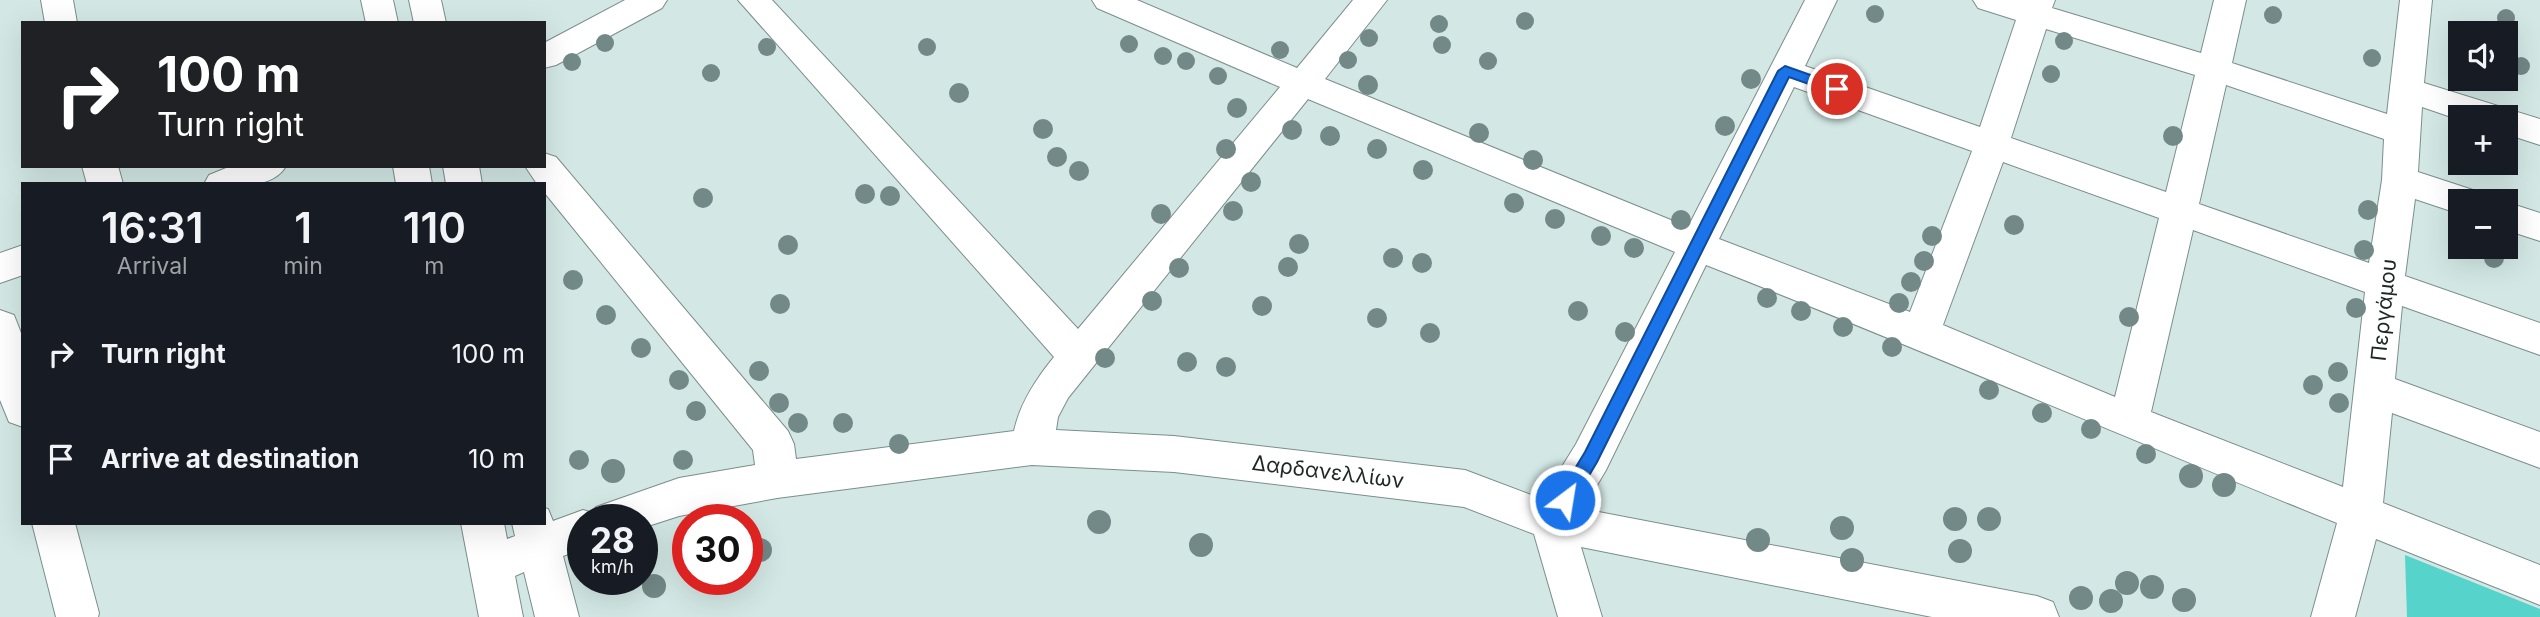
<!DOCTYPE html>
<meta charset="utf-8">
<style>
body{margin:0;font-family:Inter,sans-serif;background:#242831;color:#f1f3f6;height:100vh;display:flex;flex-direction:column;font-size:26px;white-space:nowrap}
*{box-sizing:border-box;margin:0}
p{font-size:23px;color:#9ea1a6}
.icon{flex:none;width:38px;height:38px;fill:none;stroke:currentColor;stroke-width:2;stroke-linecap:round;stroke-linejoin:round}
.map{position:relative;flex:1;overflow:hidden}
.panel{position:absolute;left:21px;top:182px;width:525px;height:343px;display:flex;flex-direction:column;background:#171b24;border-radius:0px;box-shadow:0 7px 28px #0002}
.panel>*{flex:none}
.hud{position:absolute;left:21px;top:21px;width:525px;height:147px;border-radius:0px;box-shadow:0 7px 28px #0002;background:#202124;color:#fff;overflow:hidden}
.controls{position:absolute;left:2448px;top:21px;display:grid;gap:14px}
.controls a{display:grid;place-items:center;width:70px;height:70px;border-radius:0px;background:#171b24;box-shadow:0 7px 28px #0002;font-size:35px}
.speed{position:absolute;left:567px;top:504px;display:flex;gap:14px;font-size:35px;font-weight:700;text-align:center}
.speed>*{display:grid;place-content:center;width:91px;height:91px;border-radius:50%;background:#171b24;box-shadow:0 7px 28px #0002;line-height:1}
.speed small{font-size:18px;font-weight:400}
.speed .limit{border:10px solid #d22;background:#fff;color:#111}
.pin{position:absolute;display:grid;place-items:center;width:60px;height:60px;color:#fff;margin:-30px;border:4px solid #fff;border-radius:50%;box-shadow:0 2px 7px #0007}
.me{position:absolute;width:77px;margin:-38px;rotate:31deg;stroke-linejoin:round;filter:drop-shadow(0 0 5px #0008)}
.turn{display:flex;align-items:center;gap:24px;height:147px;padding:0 21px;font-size:32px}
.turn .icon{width:91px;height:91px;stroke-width:2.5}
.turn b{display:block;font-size:49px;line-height:60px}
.eta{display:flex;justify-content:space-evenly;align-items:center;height:119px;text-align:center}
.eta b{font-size:42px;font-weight:600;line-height:49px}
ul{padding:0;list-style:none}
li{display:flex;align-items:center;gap:21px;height:105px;padding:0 21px}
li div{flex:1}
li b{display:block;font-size:26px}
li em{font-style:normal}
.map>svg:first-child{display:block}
</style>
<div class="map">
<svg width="2540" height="617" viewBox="0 0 2540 617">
<rect width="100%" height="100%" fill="#d3e8e5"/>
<path fill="#56d3ca" d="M 2405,555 L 2540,609 L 2540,617 L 2407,617 Z"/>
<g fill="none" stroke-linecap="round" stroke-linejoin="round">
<defs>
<path id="minor" d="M 41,0 L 73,0 L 77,23 L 45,23 Z
M 361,0 L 393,0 L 398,23 L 366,23 Z
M 409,0 L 441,0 L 446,23 L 414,23 Z
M 625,0 L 667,0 L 662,8 L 556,65 L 544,68 L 544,43 Z
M 738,0 L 772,0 L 1078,329 L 1280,87 L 1097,8 L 1092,0 L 1137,0 L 1297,68 L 1353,0 L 1387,0 L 1325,79 L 1688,227 L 1805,0 L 1837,0 L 1805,66 L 1980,127 L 2016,20 L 1978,8 L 1973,0 L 2055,0 L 2052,8 L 2201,53 L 2214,0 L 2246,0 L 2232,63 L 2387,114 L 2400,0 L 2432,0 L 2424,83 L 2540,119 L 2540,145 L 2506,134 L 2506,117 L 2460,117 L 2460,120 L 2422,107 L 2418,172 L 2476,191 L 2481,201 L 2460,201 L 2460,214 L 2415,199 L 2405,276 L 2540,323 L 2540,355 L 2402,306 L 2395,379 L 2540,432 L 2540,468 L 2392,413 L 2383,503 L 2540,565 L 2540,605 L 2376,539 L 2355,617 L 2311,617 L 2337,523 C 2126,438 1918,348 1706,265 L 1606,470 L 1583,509 L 2037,596 L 2053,602 L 2059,617 L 1932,617 L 1581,547 L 1602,617 L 1558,617 L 1534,534 L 1464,507 L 1174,472 L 1032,465 L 777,498 L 679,516 L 642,528 L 642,520 L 583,520 L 583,549 L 563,556 L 579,617 L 535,617 L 524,572 L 515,576 L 523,617 L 479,617 L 461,523 L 504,523 L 507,539 L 515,536 L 512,523 L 544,523 L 544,508 L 548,509 L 553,521 L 583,510 L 593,513 L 596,507 L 679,478 L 755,465 L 753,450 L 544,192 L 544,184 L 537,184 L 525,166 L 544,166 L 544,153 L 556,157 L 788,431 L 794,444 L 796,459 L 1014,431 C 1020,403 1036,379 1054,357 ZM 2046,29 L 2195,75 L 2166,192 L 2011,138 ZM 2226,85 L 2384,139 L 2382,180 L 2369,263 L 2199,204 ZM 1794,87 L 1972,151 L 1910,312 L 1719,239 ZM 1308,99 L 1675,252 L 1576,444 L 1542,499 L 1465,470 L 1174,436 L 1056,430 L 1058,417 L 1068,398 ZM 2003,162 L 2159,218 L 2115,397 L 1943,325 ZM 2193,230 L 2365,292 L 2343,487 L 2151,412 Z
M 82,166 L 118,166 L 123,184 L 87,184 Z
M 231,166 L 286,166 C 271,192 229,184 204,184 L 209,175 Z
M 393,166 L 429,166 L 432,184 L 396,184 Z
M 443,166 L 479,166 L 482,184 L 446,184 Z
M 2506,202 L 2540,213 L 2540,241 L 2506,230 Z
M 23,245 L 23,275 L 0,283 L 0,253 Z
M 0,310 L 14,315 L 23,338 L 23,427 L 9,422 L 0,400 Z
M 32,523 L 75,523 L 99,613 L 98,617 L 56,617 Z"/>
</defs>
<use href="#minor" stroke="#7b8e8c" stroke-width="2"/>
<use href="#minor" fill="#fff" fill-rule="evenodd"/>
</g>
<g fill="#738987">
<circle cx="1875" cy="14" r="9"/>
<circle cx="2273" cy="15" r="9"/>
<circle cx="2506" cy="18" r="9"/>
<circle cx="1525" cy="21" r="9"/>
<circle cx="1439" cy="24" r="9"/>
<circle cx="1369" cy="38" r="9"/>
<circle cx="2064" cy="41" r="9"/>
<circle cx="605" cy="43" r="9"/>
<circle cx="1129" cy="44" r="9"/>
<circle cx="1442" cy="45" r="9"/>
<circle cx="767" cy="47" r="9"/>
<circle cx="927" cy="47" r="9"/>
<circle cx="1280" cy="50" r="9"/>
<circle cx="1163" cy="56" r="9"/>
<circle cx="2372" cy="58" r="9"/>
<circle cx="1348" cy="60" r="9"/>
<circle cx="1186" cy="61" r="9"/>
<circle cx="1488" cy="61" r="9"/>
<circle cx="572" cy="62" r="9"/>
<circle cx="2521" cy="66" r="9"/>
<circle cx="711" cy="73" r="9"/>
<circle cx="2051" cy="74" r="9"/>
<circle cx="1218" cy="76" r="9"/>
<circle cx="1751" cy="79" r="10"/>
<circle cx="1368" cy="85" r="10"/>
<circle cx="959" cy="93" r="10"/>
<circle cx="1237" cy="108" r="10"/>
<circle cx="1725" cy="126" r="10"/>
<circle cx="1043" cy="129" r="10"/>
<circle cx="1292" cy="130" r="10"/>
<circle cx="1479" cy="133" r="10"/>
<circle cx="1330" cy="136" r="10"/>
<circle cx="2173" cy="136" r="10"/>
<circle cx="1226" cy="149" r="10"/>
<circle cx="1377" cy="149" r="10"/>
<circle cx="1057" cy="157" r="10"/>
<circle cx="1533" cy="160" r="10"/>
<circle cx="1423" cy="170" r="10"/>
<circle cx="1079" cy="171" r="10"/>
<circle cx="1251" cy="182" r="10"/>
<circle cx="865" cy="194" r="10"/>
<circle cx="890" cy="196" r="10"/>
<circle cx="703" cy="198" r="10"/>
<circle cx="1514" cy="203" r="10"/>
<circle cx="2368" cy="210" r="10"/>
<circle cx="1233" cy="211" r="10"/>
<circle cx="1161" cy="214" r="10"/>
<circle cx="1555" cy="219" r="10"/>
<circle cx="1681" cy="220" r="10"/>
<circle cx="2014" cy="225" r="10"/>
<circle cx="1601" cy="236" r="10"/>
<circle cx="1932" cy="236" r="10"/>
<circle cx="1299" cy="244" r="10"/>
<circle cx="788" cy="245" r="10"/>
<circle cx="1634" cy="248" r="10"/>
<circle cx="2364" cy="250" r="10"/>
<circle cx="1393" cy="258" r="10"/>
<circle cx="2494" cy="258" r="10"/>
<circle cx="1924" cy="261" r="10"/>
<circle cx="1422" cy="263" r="10"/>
<circle cx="1288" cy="267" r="10"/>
<circle cx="1179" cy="268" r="10"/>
<circle cx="573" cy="280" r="10"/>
<circle cx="1911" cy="282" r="10"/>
<circle cx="1767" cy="298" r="10"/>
<circle cx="1152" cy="301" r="10"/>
<circle cx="1899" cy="303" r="10"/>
<circle cx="780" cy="304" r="10"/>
<circle cx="1262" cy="306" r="10"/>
<circle cx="2356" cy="308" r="10"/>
<circle cx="1578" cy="311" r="10"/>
<circle cx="1801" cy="311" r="10"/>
<circle cx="606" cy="315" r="10"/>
<circle cx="2129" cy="317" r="10"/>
<circle cx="1377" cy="318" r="10"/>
<circle cx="1843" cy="327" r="10"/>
<circle cx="1625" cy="332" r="10"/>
<circle cx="1430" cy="333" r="10"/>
<circle cx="1892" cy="347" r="10"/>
<circle cx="641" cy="348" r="10"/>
<circle cx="1105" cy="358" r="10"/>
<circle cx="1187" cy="362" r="10"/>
<circle cx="1226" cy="367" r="10"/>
<circle cx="759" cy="371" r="10"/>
<circle cx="2338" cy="372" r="10"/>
<circle cx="679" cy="380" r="10"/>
<circle cx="2313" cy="385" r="10"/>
<circle cx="1989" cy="390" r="10"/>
<circle cx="779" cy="403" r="10"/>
<circle cx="2339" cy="403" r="10"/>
<circle cx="696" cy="411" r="10"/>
<circle cx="2042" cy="413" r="10"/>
<circle cx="798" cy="423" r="10"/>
<circle cx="843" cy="423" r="10"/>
<circle cx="2091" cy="429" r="10"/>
<circle cx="899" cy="444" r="10"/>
<circle cx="2146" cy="454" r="10"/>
<circle cx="579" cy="460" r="10"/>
<circle cx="683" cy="460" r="10"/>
<circle cx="613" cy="471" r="12"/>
<circle cx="2191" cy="476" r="12"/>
<circle cx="2224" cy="485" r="12"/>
<circle cx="1955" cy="519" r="12"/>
<circle cx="1989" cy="519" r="12"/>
<circle cx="1099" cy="522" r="12"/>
<circle cx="1842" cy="528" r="12"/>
<circle cx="1758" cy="540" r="12"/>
<circle cx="1201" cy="545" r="12"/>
<circle cx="760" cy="550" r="12"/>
<circle cx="1960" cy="551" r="12"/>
<circle cx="1852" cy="560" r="12"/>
<circle cx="2127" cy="583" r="12"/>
<circle cx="654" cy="586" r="12"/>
<circle cx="2152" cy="587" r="12"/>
<circle cx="2081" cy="598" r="12"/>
<circle cx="2184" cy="600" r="12"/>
<circle cx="2111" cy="601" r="12"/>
</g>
<path fill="#1a73e8" stroke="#114b97" stroke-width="2" d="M 1785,66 L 1842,86 L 1844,89 L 1837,94 L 1789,77 L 1597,462 L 1571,506 L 1565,508 L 1559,506 L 1556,500 L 1559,495 L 1585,452 L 1778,71 Z"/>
<g text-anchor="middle" stroke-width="7" stroke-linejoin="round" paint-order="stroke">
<g font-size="21" fill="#1f2726" stroke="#fff">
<text transform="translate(2384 310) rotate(-84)" y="7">Περγάμου</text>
<text transform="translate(1328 472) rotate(7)" y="7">Δαρδανελλίων</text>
</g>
</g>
</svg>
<div class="controls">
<a><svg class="icon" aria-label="sound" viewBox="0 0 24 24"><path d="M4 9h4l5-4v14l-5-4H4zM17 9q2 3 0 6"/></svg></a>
<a>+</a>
<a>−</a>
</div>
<div class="speed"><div>28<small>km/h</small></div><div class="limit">30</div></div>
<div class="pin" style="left:1837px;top:89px;background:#d93025"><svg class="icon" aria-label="arrive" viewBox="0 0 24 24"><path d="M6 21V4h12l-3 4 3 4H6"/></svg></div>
<svg class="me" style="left:1565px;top:500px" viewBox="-20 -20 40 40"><circle r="17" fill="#1a73e8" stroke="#fff" stroke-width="3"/><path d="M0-11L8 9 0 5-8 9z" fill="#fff"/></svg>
<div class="hud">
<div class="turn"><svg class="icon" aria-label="right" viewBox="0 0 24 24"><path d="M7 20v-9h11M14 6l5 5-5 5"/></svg><div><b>100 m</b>Turn right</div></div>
</div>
<section class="panel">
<div class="eta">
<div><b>16:31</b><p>Arrival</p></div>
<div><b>1</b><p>min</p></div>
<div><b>110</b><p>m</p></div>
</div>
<ul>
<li><svg class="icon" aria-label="right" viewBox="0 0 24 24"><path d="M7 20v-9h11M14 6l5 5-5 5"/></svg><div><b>Turn right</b></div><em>100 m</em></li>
<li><svg class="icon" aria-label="arrive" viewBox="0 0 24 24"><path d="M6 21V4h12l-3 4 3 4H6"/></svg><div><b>Arrive at destination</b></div><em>10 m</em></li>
</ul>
</section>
</div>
